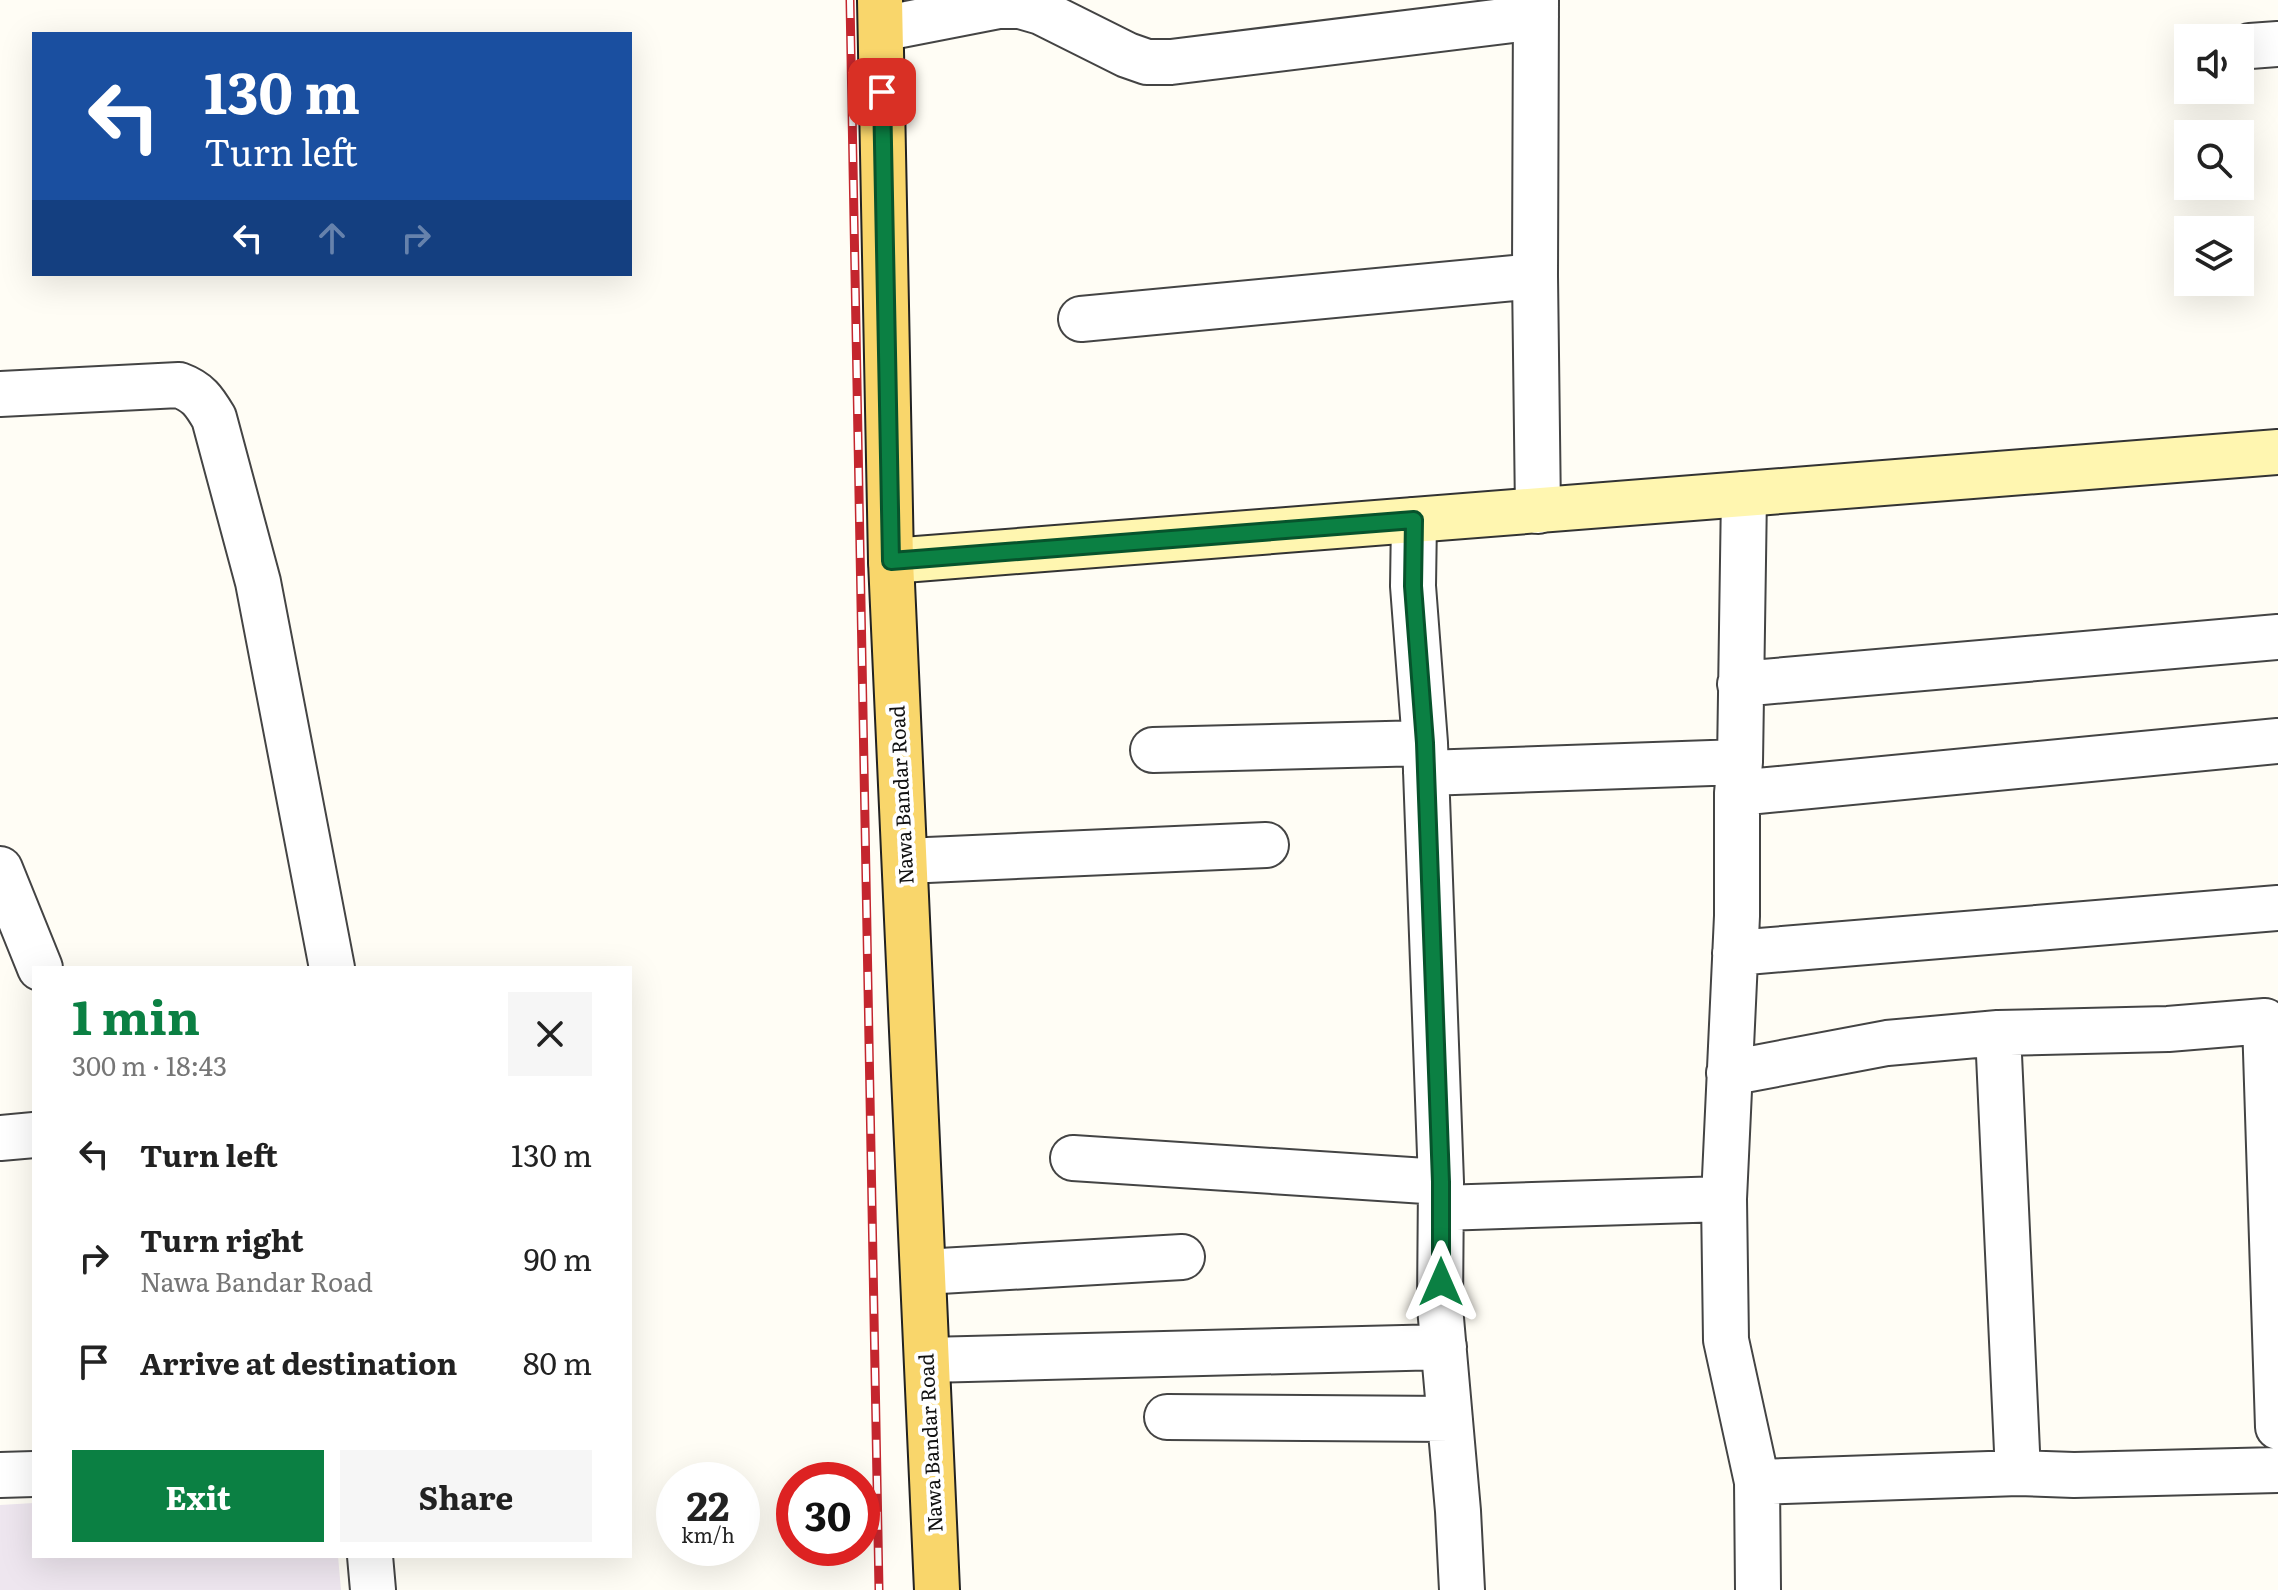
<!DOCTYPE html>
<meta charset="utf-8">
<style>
body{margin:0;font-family:Literata,serif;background:#f6f6f6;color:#222;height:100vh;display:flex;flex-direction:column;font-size:30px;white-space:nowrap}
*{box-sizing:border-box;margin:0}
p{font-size:26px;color:#767676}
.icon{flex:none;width:44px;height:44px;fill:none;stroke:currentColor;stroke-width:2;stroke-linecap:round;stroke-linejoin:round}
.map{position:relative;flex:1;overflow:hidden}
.panel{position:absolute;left:32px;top:966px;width:600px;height:592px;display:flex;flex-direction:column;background:#fff;border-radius:0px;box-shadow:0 8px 32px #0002}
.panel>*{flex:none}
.hud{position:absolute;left:32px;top:32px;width:600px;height:244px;border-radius:0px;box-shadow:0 8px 32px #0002;background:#1a4fa0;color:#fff;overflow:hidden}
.controls{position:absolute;left:2174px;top:24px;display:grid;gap:16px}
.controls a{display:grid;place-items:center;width:80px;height:80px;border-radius:0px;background:#fff;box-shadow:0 8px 32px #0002;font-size:40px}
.speed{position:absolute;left:656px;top:1462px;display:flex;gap:16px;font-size:40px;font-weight:700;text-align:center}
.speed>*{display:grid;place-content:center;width:104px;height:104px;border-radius:50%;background:#fff;box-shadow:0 8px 32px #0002;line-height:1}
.speed small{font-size:20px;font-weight:400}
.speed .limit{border:12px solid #d22;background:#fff;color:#111}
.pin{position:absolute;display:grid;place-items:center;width:68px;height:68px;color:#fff;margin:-34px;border-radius:16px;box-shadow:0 4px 12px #0006}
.me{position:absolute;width:88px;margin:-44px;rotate:0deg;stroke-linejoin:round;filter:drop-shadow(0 0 6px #0008)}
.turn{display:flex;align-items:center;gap:28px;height:168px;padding:0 40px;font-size:36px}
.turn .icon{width:104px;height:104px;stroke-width:2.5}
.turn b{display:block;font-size:56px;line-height:68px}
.lanes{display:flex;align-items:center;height:76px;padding:0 40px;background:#0003;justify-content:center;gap:40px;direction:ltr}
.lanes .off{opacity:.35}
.round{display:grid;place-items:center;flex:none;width:84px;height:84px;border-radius:0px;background:#f6f6f6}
.summary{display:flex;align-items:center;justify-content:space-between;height:136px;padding:0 40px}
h1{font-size:48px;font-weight:700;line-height:60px;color:#0b8043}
.action{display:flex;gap:16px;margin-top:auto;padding:16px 40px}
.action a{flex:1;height:92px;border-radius:0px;background:#0b8043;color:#fff;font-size:32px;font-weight:700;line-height:92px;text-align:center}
.action a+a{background:#f6f6f6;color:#222}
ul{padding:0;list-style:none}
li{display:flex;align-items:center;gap:24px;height:104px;padding:0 40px}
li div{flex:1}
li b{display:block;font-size:30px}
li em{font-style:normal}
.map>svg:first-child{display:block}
</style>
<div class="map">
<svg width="2278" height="1590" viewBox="0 0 2278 1590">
<rect width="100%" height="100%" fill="#fffdf5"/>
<path fill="#eee6ef" d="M 34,1503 L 34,1556 L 338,1556 L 341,1590 L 0,1590 L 0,1505 Z"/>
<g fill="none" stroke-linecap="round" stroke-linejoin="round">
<defs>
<path id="minor" d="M 1536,0 L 1535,276 L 1538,511
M 881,29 L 999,6 L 1020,6 L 1041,12 L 1127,55 L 1147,62 L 1171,62 L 1536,17
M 2250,46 L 2278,44
M 1081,319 L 1535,276
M 0,394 L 179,385 C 198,392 204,401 214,418 L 258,582 L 332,968
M 1744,494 L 1740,762 L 1737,793 L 1737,916 L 1724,1199 L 1726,1340 L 1757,1482 L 1758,1590
M 1414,520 L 1413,586 L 1425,743 L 1441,1182 L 1440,1307 L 1458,1511 L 1462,1590
M 1740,684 L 2278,637
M 1153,750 L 1425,743
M 1426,773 L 1740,762
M 1737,793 L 2278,741
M 905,861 L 1266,845
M 0,869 L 40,968
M 1735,953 L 2278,908
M 1998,1033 L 2018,1473
M 1729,1073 L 1887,1043 L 1998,1033 L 2168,1029 L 2265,1021 L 2278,1427
M 0,1138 L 34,1135
M 1073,1158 L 1441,1182
M 1441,1208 L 1724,1199
M 923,1272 L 1182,1257
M 927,1360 L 1444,1347
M 1167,1417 L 1450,1419
M 0,1475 L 34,1474
M 1757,1482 L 2018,1473 L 2074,1475 L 2278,1470
M 370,1556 L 373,1590"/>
<path id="secondary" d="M 891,561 L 2278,452"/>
<path id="primary" d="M 880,0 L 891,561 L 937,1590"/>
</defs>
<use href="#minor" stroke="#444" stroke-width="48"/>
<use href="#secondary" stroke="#333" stroke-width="48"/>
<use href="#primary" stroke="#222" stroke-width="48"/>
<use href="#minor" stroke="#fff" stroke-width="44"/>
<use href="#secondary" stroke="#fff6b0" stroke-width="44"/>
<use href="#primary" stroke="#f9d66b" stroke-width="44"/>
<defs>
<path id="rail" d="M 850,0 L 879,1590"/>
</defs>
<use href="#rail" stroke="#c4262e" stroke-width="9"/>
<use href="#rail" stroke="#fff" stroke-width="6" stroke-dasharray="18" stroke-linecap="butt"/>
</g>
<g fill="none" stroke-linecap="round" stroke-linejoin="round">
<defs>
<path id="route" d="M 882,92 L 891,561 L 1414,520 L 1413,586 L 1425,743 L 1441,1182 L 1441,1282"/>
</defs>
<use href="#route" stroke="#07532c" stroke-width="20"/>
<use href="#route" stroke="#0b8043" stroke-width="14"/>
</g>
<g text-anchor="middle" stroke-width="8" stroke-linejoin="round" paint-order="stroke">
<g font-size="20" fill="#111" stroke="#fff">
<text transform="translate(902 795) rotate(-93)" y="7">Nawa Bandar Road</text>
<text transform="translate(931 1443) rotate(-93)" y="7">Nawa Bandar Road</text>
</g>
</g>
</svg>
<div class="controls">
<a><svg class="icon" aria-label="sound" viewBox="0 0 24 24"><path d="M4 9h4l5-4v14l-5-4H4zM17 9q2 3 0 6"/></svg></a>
<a><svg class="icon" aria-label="search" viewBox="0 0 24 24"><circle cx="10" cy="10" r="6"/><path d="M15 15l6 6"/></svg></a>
<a><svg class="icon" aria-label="layers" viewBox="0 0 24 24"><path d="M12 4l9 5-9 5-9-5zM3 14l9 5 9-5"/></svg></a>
</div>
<div class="speed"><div>22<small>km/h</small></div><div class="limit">30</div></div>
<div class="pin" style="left:882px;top:92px;background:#d93025"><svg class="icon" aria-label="arrive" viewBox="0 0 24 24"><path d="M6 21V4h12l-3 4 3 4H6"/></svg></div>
<svg class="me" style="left:1441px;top:1282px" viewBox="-20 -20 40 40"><path d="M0-17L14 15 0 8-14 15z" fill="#0b8043" stroke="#fff" stroke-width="4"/></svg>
<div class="hud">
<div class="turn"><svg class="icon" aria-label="left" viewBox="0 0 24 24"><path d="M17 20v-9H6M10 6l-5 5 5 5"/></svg><div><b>130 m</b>Turn left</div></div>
<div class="lanes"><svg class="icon" aria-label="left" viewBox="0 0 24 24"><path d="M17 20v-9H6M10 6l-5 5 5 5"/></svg><svg class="icon off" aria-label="ahead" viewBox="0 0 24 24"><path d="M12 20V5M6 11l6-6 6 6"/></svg><svg class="icon off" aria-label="right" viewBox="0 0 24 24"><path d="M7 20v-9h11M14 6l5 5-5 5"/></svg></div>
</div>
<section class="panel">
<div class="summary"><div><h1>1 min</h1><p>300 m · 18:43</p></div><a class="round"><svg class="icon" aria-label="close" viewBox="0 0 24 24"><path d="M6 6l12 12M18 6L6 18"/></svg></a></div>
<ul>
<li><svg class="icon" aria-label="left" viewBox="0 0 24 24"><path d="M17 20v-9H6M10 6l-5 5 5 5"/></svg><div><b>Turn left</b></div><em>130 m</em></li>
<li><svg class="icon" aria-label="right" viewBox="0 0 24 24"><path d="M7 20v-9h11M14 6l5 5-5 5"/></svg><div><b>Turn right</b><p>Nawa Bandar Road</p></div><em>90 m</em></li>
<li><svg class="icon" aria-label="arrive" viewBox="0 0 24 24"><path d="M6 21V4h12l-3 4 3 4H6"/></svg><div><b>Arrive at destination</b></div><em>80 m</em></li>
</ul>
<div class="action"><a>Exit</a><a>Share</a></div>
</section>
</div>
